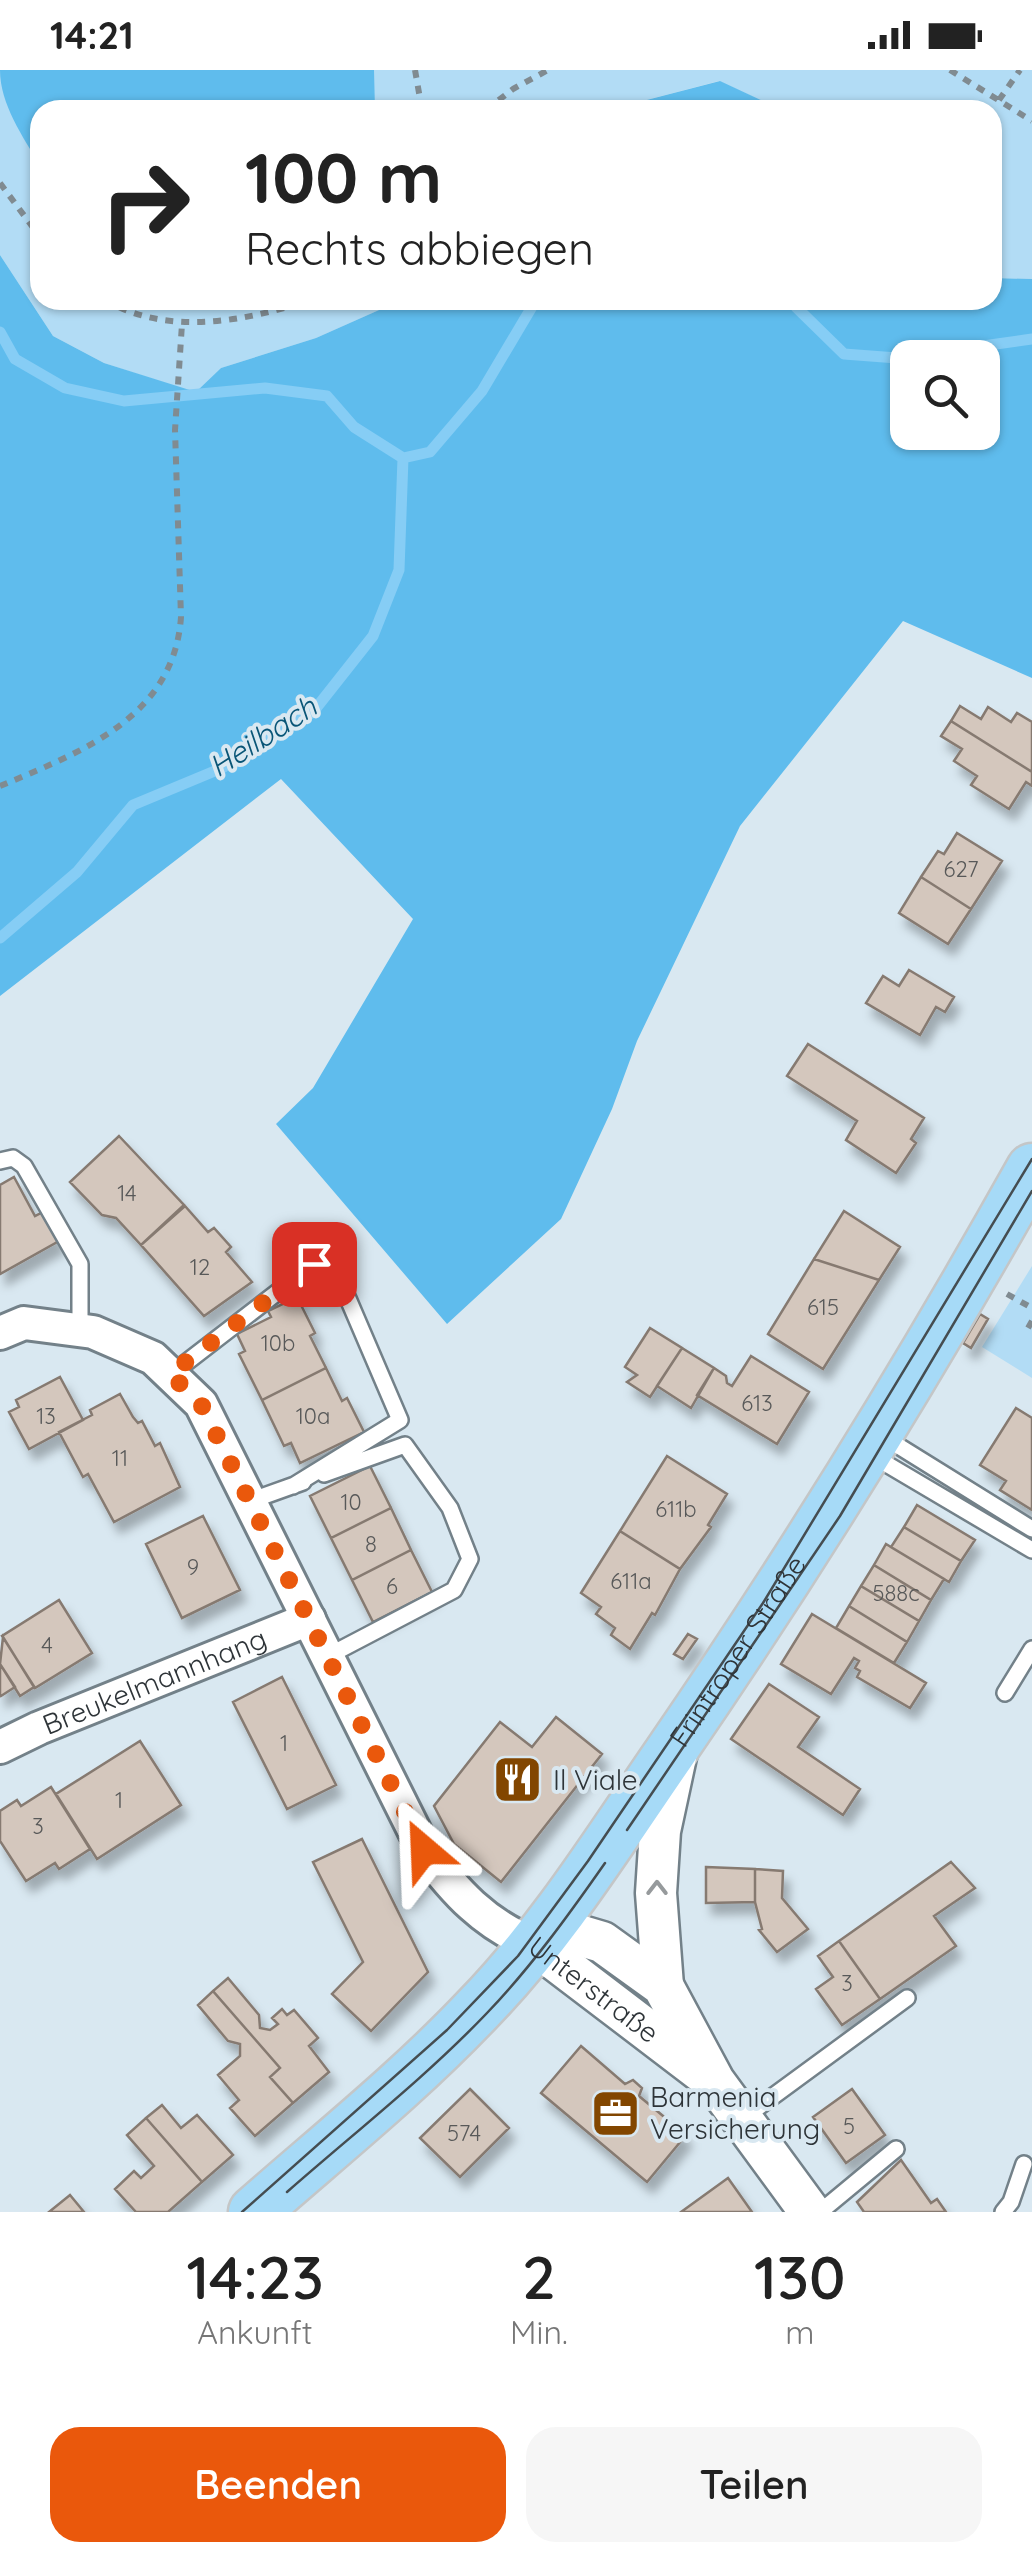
<!DOCTYPE html>
<html lang="de">
<meta charset="utf-8">
<style>
body{margin:0;font-family:Quicksand,sans-serif;background:#f6f6f6;color:#222;height:100vh;display:flex;flex-direction:column;font-size:38px;white-space:nowrap}
*{box-sizing:border-box;margin:0}
p{font-size:32px;color:#767676}
.icon{flex:none;width:55px;height:55px;fill:none;stroke:currentColor;stroke-width:2;stroke-linecap:round;stroke-linejoin:round}
.map{position:relative;height:2142px;overflow:hidden}
.details{display:flex;flex-direction:column;background:#fff;flex:1}
.details>*{flex:none}
.guide{position:absolute;left:30px;top:30px;width:972px;height:210px;border-radius:30px;box-shadow:0 2px 8px #0004;background:#fff;color:#222;overflow:hidden}
.controls{position:absolute;left:890px;top:270px;display:grid;gap:20px}
.controls a{display:grid;place-items:center;width:110px;height:110px;border-radius:20px;background:#fff;box-shadow:0 2px 8px #0004;font-size:50px}
.pin{position:absolute;display:grid;place-items:center;width:85px;height:85px;color:#fff;margin:-42px;border-radius:20px;box-shadow:0 5px 15px #0006}
.me{position:absolute;width:110px;margin:-55px;rotate:334deg;stroke-linejoin:round;filter:drop-shadow(0 0 8px #0008)}
.turn{display:flex;align-items:center;gap:35px;height:210px;padding:0 50px;font-size:45px}
.turn .icon{width:130px;height:130px;stroke-width:2.5}
.turn b{display:block;font-size:70px;line-height:85px}
.eta{display:flex;justify-content:space-evenly;align-items:center;height:170px;text-align:center}
.eta b{font-size:60px;font-weight:600;line-height:70px}
.cta{display:flex;gap:20px;margin-top:auto;padding:20px 50px}
.cta a{flex:1;height:115px;border-radius:30px;background:#ea580c;color:#fff;font-size:40px;font-weight:600;line-height:115px;text-align:center}
.cta a+a{background:#f6f6f6;color:#222}
.status{display:flex;justify-content:space-between;align-items:center;height:70px;padding:0 50px;background:#fff;direction:ltr}
.status svg{height:28px;fill:currentColor}
.map>svg:first-child{display:block}
</style>
<div class="status"><b>14:21</b><svg viewBox="0 0 49 12"><path d="M0 12V9h3v3zM5 12V6h3v6zM10 12V3h3v9zM15 12V0h3v12zM26 1h20v11H26zM47 4h2v5h-2z"/></svg></div>
<div class="map">
<svg width="1032" height="2142" viewBox="0 0 1032 2142">
<defs>
<filter id="shadow"><feDropShadow dx="6" dy="11" stdDeviation="5" flood-color="#0004"/></filter>
</defs>
<rect width="100%" height="100%" fill="#d9e8f1"/>
<path fill="#b2dcf5" d="M 0,0 L 1032,0 L 1032,209 L 993,208 L 992,40 L 782,40 L 719,11 L 608,40 L 40,40 L 40,230 L 394,230 L 388,236 L 316,268 L 221,298 L 196,323 L 104,293 L 53,266 L 0,185 Z
M 1032,1196 L 1032,1308 L 982,1277 Z"/>
<path fill="#5fbced" fill-rule="evenodd" d="M 0,0 L 374,0 L 375,40 L 40,40 L 40,95 C 23,67 0,34 0,0 Z
M 720,11 L 782,40 L 608,40 Z
M 0,185 L 53,266 L 104,293 L 196,322 L 221,298 L 316,268 L 388,236 L 394,230 L 992,230 L 993,208 L 1032,209 L 1032,608 L 903,551 L 740,756 L 637,971 L 612,1039 L 561,1149 L 447,1254 L 276,1054 L 313,1018 L 413,849 L 281,709 L 0,926 ZM 908,288 L 982,288 L 982,362 L 908,362 Z"/>
<g fill="none" stroke-linecap="round" stroke-linejoin="round">
<path stroke="#86cdf5" stroke-width="11" d="M 796,230 L 796,237 L 844,284 L 897,288 L 1032,269
M 0,262 L 15,289 L 65,318 L 124,331 L 265,318 L 327,326 L 354,357 L 403,388 L 430,382 L 482,321 L 536,230
M 0,868 L 77,802 L 133,735 L 222,698 L 313,642 L 373,566 L 399,500 L 403,388"/>
</g>
<path fill="#d4c7bd" stroke="#867a71" stroke-width="2.5" filter="url(#shadow)" d="M 960,636 L 981,649 L 988,637 L 1011,652 L 1017,643 L 1032,652 L 1032,702 L 951,651 Z
M 951,651 L 1032,702 L 1032,716 L 1026,712 L 1009,739 L 971,715 L 977,706 L 954,691 L 962,679 L 941,666 Z
M 957,763 L 1002,791 L 971,839 L 921,807 L 938,781 L 944,784 Z
M 921,807 L 971,839 L 948,874 L 899,843 Z
M 909,900 L 954,927 L 945,942 L 936,937 L 920,965 L 866,933 L 883,906 L 899,916 Z
M 808,974 L 924,1048 L 911,1069 L 916,1073 L 896,1103 L 846,1070 L 857,1051 L 787,1006 Z
M 119,1066 L 184,1135 L 141,1175 L 116,1148 L 102,1145 L 70,1112 Z
M 14,1107 L 35,1146 L 43,1142 L 59,1171 L 0,1204 L 0,1115 Z
M 185,1136 L 208,1162 L 214,1158 L 231,1177 L 226,1182 L 252,1212 L 204,1246 L 141,1175 Z
M 844,1141 L 900,1177 L 879,1210 L 814,1189 Z
M 814,1189 L 879,1210 L 823,1299 L 768,1264 Z
M 297,1227 L 315,1263 L 310,1266 L 326,1298 L 262,1330 L 239,1284 L 245,1281 L 237,1264 L 271,1247 L 268,1241 Z
M 980,1244 L 988,1249 L 971,1278 L 963,1273 Z
M 650,1258 L 682,1278 L 650,1327 L 627,1312 L 637,1305 L 625,1297 Z
M 682,1278 L 714,1298 L 691,1338 L 657,1316 Z
M 751,1286 L 809,1322 L 777,1374 L 697,1325 L 714,1298 L 726,1306 L 727,1313 L 732,1316 Z
M 326,1298 L 342,1331 L 347,1328 L 364,1362 L 300,1393 L 291,1373 L 284,1376 L 262,1330 Z
M 60,1307 L 83,1350 L 29,1379 L 9,1342 L 19,1337 L 16,1330 Z
M 120,1324 L 133,1347 L 138,1353 L 142,1351 L 155,1376 L 160,1373 L 180,1417 L 114,1452 L 88,1404 L 83,1407 L 59,1362 L 92,1345 L 90,1340 Z
M 1016,1338 L 1032,1348 L 1032,1440 L 1000,1420 L 1006,1411 L 980,1395 Z
M 667,1386 L 727,1424 L 708,1455 L 711,1457 L 680,1499 L 620,1461 Z
M 370,1396 L 391,1438 L 331,1468 L 310,1426 Z
M 917,1435 L 975,1470 L 961,1491 L 904,1457 Z
M 391,1438 L 411,1480 L 352,1510 L 331,1468 Z
M 203,1446 L 240,1520 L 182,1548 L 146,1474 Z
M 904,1457 L 961,1491 L 949,1512 L 891,1477 Z
M 620,1461 L 680,1499 L 655,1545 L 652,1543 L 630,1579 L 611,1565 L 615,1558 L 596,1544 L 601,1537 L 581,1523 Z
M 886,1474 L 944,1509 L 931,1530 L 874,1495 Z
M 411,1480 L 432,1522 L 373,1552 L 352,1510 Z
M 874,1495 L 931,1530 L 919,1551 L 861,1516 Z
M 861,1516 L 919,1551 L 907,1572 L 849,1536 Z
M 59,1530 L 92,1583 L 35,1618 L 2,1566 Z
M 849,1536 L 907,1572 L 894,1593 L 836,1558 Z
M 812,1544 L 926,1613 L 910,1638 L 857,1607 L 860,1601 L 855,1598 L 859,1591 L 854,1588 L 831,1624 L 781,1594 Z
M 688,1564 L 697,1569 L 683,1589 L 674,1584 Z
M 3,1567 L 34,1617 L 20,1626 L 0,1594 Z
M 0,1594 L 15,1617 L 1,1626 L 0,1624 Z
M 282,1607 L 336,1715 L 287,1739 L 233,1632 Z
M 769,1614 L 819,1647 L 798,1677 L 860,1719 L 843,1745 L 731,1669 Z
M 556,1647 L 602,1684 L 501,1812 L 454,1774 L 434,1736 L 500,1652 L 532,1677 Z
M 140,1671 L 181,1735 L 97,1789 L 56,1724 Z
M 51,1717 L 90,1779 L 59,1799 L 55,1793 L 26,1811 L 0,1771 L 0,1741 L 17,1730 L 21,1736 Z
M 362,1769 L 428,1902 L 371,1961 L 332,1924 L 363,1892 L 313,1792 Z
M 951,1792 L 975,1818 L 934,1846 L 956,1876 L 880,1929 L 839,1871 Z
M 706,1797 L 755,1799 L 755,1832 L 706,1833 Z
M 755,1799 L 783,1801 L 782,1828 L 808,1859 L 777,1882 L 759,1860 L 762,1859 L 755,1832 Z
M 839,1871 L 880,1929 L 842,1955 L 816,1919 L 833,1907 L 818,1886 Z
M 228,1908 L 259,1945 L 260,1958 L 270,1960 L 278,1954 L 272,1948 L 282,1939 L 287,1945 L 294,1940 L 318,1968 L 309,1976 L 329,2002 L 293,2033 L 270,2007 L 280,1998 L 213,1921 Z
M 213,1921 L 280,1998 L 270,2007 L 293,2033 L 255,2066 L 230,2038 L 239,2030 L 218,2005 L 240,1986 L 240,1974 L 228,1971 L 198,1935 Z
M 581,1976 L 625,2014 L 633,2010 L 642,2018 L 639,2026 L 686,2065 L 647,2112 L 541,2023 Z
M 470,2019 L 509,2058 L 460,2107 L 420,2068 Z
M 852,2019 L 885,2065 L 846,2093 L 813,2047 Z
M 162,2035 L 181,2058 L 197,2045 L 233,2085 L 202,2112 L 146,2048 Z
M 146,2048 L 202,2112 L 168,2142 L 136,2142 L 115,2119 L 134,2101 L 141,2108 L 154,2096 L 127,2065 Z
M 901,2090 L 931,2133 L 937,2129 L 946,2142 L 864,2142 L 857,2132 Z
M 728,2108 L 752,2142 L 681,2142 Z
M 70,2125 L 84,2142 L 49,2142 Z"/>
<g fill="none" stroke-linecap="round" stroke-linejoin="round">
<defs>
<path id="service" d="M 0,1091 L 13,1088 L 24,1096 L 80,1194 L 80,1260
M 170,1305 L 314,1194 L 340,1210 L 400,1350 L 293,1416
M 884,1367 L 1032,1459
M 873,1386 L 1032,1480
M 324,1404 L 405,1375 L 450,1438 L 470,1489 L 454,1520 L 328,1586
M 250,1431 L 303,1412
M 1005,1623 L 1032,1579
M 742,2049 L 907,1928
M 820,2142 L 896,2079
M 1003,2142 L 1011,2132 L 1024,2094"/>
<g id="minor">
<path d="M 0,1263 L 24,1253 L 93,1262 L 153,1288 L 201,1334 L 424,1780 C 454,1821 485,1855 534,1874"/>
<path id="s1" d="M 0,1677 L 39,1658 L 309,1549"/>
</g>
<g id="tertiary">
<path d="M 534,1874 L 575,1864 L 602,1872 L 663,1916 L 714,2011 L 810,2142"/>
<path id="s2" d="M 534,1874 L 706,2005"/>
<path d="M 663,1916 L 656,1823 L 660,1761 L 677,1682"/>
</g>
<g id="primary">
<path id="s3" d="M 254,2142 C 329,2076 409,2012 478,1939 C 552,1863 609,1771 669,1684 C 799,1495 920,1299 1032,1099"/>
</g>
</defs>
<use href="#service" stroke="#738189" stroke-width="20"/>
<use href="#minor" stroke="#738189" stroke-width="38"/>
<use href="#tertiary" stroke="#738189" stroke-width="45"/>
<use href="#primary" stroke="#c4c6c7" stroke-width="55"/>
<path stroke="#808b91" stroke-width="6" stroke-dasharray="8 8" stroke-linecap="butt" d="M 415,0 L 422,40
M 950,0 L 1032,51
M 999,30 L 1020,0
M 486,40 L 513,19 L 548,0
M 0,113 L 40,167
M 105,230 C 169,267 244,251 312,230
M 0,716 C 82,682 174,647 181,547 L 175,360 L 182,254
M 1007,1224 L 1032,1238
M 1032,1251 L 1028,1258 L 1032,1261"/>
<use href="#service" stroke="#fff" stroke-width="15"/>
<use href="#minor" stroke="#fff" stroke-width="32"/>
<use href="#tertiary" stroke="#fff" stroke-width="40"/>
<use href="#primary" stroke="#a6daf7" stroke-width="50"/>
<path stroke="#454d51" stroke-width="2.5" d="M 627,1760 L 840,1446 L 1032,1121
M 287,2122 C 354,2063 425,2008 487,1943 C 531,1897 568,1846 605,1793
M 242,2142 L 447,1960 L 518,1886 L 588,1791 L 763,1533 L 1032,1089"/>
</g>
<defs><path id="oneway-chevron" d="M-2-3.5L2.5 0L-2 3.5" fill="none" stroke-width="1.6" stroke-linecap="round" stroke-linejoin="round" transform="scale(2.5)"/></defs>
<use stroke="#969a9c" href="#oneway-chevron" transform="translate(657 1818) rotate(-90)"/>
<g fill="none" stroke-linecap="round" stroke-linejoin="round">
<path stroke="#ea580c" stroke-width="18" stroke-dasharray="0 32.4" d="M 314,1194 L 170,1304 L 201,1334 L 424,1780"/>
</g>
<defs>
<symbol id="restaurant-square" viewBox="-11 -11 22 22"><rect x="-9" y="-9" width="18" height="18" rx="4" fill="#824600" stroke="#d9e8f1"/><path d="M-5-6h1v4h1v-4h1v4h1v-4h1v5L-1.5 .5V6h-2V.5L-5-1ZM5-6V6H3V1.5H1.5Q1.5-4 5-6Z" fill="#fff"/></symbol>
<symbol id="office-square" viewBox="-11 -11 22 22"><rect x="-9" y="-9" width="18" height="18" rx="4" fill="#824600" stroke="#d9e8f1"/><path d="M-6-3h4V-5.5h4V-3h4V5H-6ZM-1-4.5V-3h2v-1.5ZM-6 0V1H6V0Z" fill="#fff"/></symbol>
</defs>
<g fill-rule="evenodd">
<use href="#restaurant-square" x="490" y="1682" width="55" height="55"/>
<use href="#office-square" x="588" y="2016" width="55" height="55"/>
</g>
<g text-anchor="middle" stroke-width="8" stroke-linejoin="round" paint-order="stroke">
<g font-size="22" fill="#585959">
<text x="961" y="807">627</text>
<text x="127" y="1131">14</text>
<text x="200" y="1205">12</text>
<text x="823" y="1245">615</text>
<text x="278" y="1281">10b</text>
<text x="757" y="1341">613</text>
<text x="46" y="1354">13</text>
<text x="313" y="1354">10a</text>
<text x="120" y="1396">11</text>
<text x="351" y="1440">10</text>
<text x="676" y="1447">611b</text>
<text x="371" y="1482">8</text>
<text x="193" y="1505">9</text>
<text x="631" y="1519">611a</text>
<text x="392" y="1524">6</text>
<text x="896" y="1531">588c</text>
<text x="47" y="1583">4</text>
<text x="284" y="1681">1</text>
<text x="119" y="1738">1</text>
<text x="38" y="1764">3</text>
<text x="847" y="1921">3</text>
<text x="849" y="2064">5</text>
<text x="464" y="2071">574</text>
</g>
<g font-size="28" fill="#2e3438" stroke="#d9e8f1">
<text dy="10" stroke="none"><textPath href="#s3" startOffset="745">Frintroper Straße</textPath></text>
<text dy="10" stroke="none"><textPath href="#s1" startOffset="168">Breukelmannhang</textPath></text>
<text dy="10" stroke="none"><textPath href="#s2" startOffset="75">Unterstraße</textPath></text>
</g>
<g font-size="28" fill="#2e3438" stroke="#d9e8f1" text-anchor="start">
<text x="553" y="1720">Il Viale</text>
<text x="650" y="2037">Barmenia<tspan x="650" dy="32">Versicherung</tspan></text>
</g>
<g font-size="30" font-style="italic" fill="#095577" stroke="#d9e8f1">
<text transform="translate(263 667) rotate(-33)" y="10">Heilbach</text>
</g>
</g>
</svg>
<div class="controls">
<a><svg class="icon" aria-label="search" viewBox="0 0 24 24"><circle cx="10" cy="10" r="6"/><path d="M15 15l6 6"/></svg></a>
</div>
<div class="pin" style="left:314px;top:1194px;background:#d93025"><svg class="icon" aria-label="arrive" viewBox="0 0 24 24"><path d="M6 21V4h12l-3 4 3 4H6"/></svg></div>
<svg class="me" style="left:424px;top:1780px" viewBox="-20 -20 40 40"><path d="M0-17L14 15 0 8-14 15z" fill="#ea580c" stroke="#fff" stroke-width="4"/></svg>
<div class="guide">
<div class="turn"><svg class="icon" aria-label="right" viewBox="0 0 24 24"><path d="M7 20v-9h11M14 6l5 5-5 5"/></svg><div><b>100 m</b>Rechts abbiegen</div></div>
</div>
</div>
<section class="details">
<div class="eta">
<div><b>14:23</b><p>Ankunft</p></div>
<div><b>2</b><p>Min.</p></div>
<div><b>130</b><p>m</p></div>
</div>
<div class="cta"><a>Beenden</a><a>Teilen</a></div>
</section>
